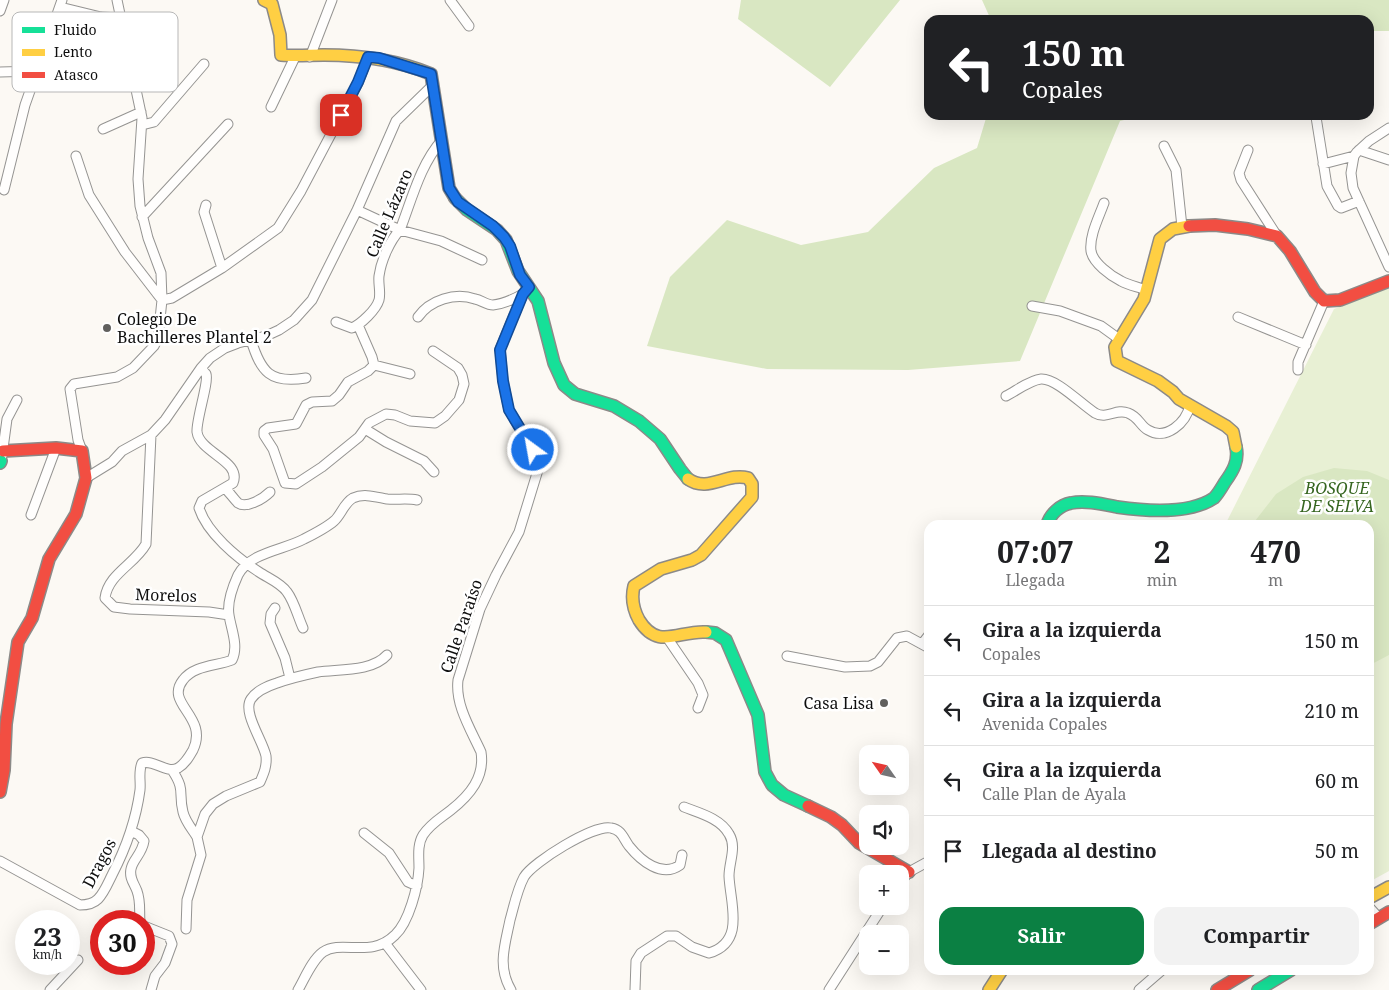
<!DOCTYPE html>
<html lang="es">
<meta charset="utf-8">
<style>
body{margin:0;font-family:"Noto Serif",serif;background:#f2f2f2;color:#202124;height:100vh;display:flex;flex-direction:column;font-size:19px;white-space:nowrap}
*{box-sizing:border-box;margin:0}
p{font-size:16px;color:#757577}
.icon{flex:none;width:28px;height:28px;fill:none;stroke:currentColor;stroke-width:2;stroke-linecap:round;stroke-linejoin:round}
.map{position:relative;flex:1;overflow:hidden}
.details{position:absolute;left:924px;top:520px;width:450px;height:455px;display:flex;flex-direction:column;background:#fff;border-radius:15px;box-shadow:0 5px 20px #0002}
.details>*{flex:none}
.guide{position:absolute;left:924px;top:15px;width:450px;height:105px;border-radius:15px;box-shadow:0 5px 20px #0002;background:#202124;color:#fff;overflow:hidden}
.needle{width:32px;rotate:304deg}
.buttons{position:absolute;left:859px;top:745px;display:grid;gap:10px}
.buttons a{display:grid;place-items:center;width:50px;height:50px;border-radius:10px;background:#fff;box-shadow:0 5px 20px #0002;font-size:25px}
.speed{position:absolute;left:15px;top:910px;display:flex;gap:10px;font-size:25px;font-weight:700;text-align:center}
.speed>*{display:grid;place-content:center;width:65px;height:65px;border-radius:50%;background:#fff;box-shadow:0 5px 20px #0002;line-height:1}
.speed small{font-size:12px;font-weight:400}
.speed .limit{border:8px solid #d22;background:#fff;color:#111}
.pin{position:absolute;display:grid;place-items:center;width:42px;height:42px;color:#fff;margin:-21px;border-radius:10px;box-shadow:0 2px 8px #0006}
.me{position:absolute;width:55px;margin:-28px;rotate:328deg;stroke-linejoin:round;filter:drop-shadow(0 0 4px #0008)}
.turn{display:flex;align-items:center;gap:18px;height:105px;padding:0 15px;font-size:22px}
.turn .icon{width:65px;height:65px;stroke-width:2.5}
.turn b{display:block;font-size:35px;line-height:42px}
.eta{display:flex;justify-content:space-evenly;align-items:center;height:85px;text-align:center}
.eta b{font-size:30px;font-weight:700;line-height:35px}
.cta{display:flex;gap:10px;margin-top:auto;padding:10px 15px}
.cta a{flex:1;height:58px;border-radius:15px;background:#0b8043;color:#fff;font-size:20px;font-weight:700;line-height:58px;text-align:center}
.cta a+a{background:#f2f2f2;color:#202124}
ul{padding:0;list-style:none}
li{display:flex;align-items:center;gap:15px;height:70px;padding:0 15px;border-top:1px solid #e0e0e0}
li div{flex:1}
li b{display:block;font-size:19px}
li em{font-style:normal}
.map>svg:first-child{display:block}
</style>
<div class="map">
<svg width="1389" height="990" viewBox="0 0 1389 990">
<rect width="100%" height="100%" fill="#fcf9f4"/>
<path fill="#e8f0d4" d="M 1389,288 L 1389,871 L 1369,882 L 1369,525 L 1225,525 L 1334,309 Z"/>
<path fill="#d9e7c2" d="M 741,0 L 900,0 L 830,87 L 738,19 Z
M 982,0 L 1389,0 L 1389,31 L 1369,31 L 1369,20 L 991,20 Z
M 987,115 L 1144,115 L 1120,121 L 1020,361 L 908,370 L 767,369 L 647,346 L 670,277 L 727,220 L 801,245 L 868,232 L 934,168 L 977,148 Z
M 1334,468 L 1367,471 L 1389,480 L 1389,655 L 1370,665 L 1369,525 L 1254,525 L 1255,521 L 1276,494 L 1303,477 Z"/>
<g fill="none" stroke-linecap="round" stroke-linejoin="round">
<defs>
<path id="street" d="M 450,0 L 469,26
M 60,7 L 101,17 L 120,18
M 0,11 L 4,0
M 310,57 L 332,0
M 0,72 L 37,71
M 271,107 L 295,57
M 1316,117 L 1327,186 L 1338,206 L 1341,208 L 1359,201
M 142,124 L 146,124 L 154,122 L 204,64
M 1389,128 L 1369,141 L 1357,152 L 1354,156 L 1351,173 L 1353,188 L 1389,267
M 103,129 L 141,112
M 1164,146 L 1176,170 L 1182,227
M 1248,150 L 1239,173 L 1241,180 L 1277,236
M 1359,150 L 1389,160
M 76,156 L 89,195 L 125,252 L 162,300
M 1323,164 L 1354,156
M 4,190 L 25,105 L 62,0
M 1104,203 C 1099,217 1089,236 1091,251 C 1093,263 1111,276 1121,281 C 1128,285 1138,287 1146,290
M 206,205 L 204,212 L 222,268
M 357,210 L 400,230 L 441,241 L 482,260
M 142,217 L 228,124
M 162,300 L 172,298 L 222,268 L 278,228 L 301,191 L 358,83 L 368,57
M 1032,306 L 1060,311 L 1101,326 L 1119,339
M 418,317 C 430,300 455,292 475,299 C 481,300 487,305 493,305 C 503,304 514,299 523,294
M 1238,317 L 1306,345
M 336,322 L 352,328 C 361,324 376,310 379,300 C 381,292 378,284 379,276 C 381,261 390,240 400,230 C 412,199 420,165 442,140
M 358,325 L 372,357 L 374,365
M 251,340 C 261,372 270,384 306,378
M 374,365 L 368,371 L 348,382 L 339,395 L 332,401 L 312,402 L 306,405 L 296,424 L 268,428 L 264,431 L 264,435 L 273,449 L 285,483 L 296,484 L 322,467 L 359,437 L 369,423 L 386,414 L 395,415 L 410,421 L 435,423 L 445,416 L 459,400 L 464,384 L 462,375 L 458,368 L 433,351
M 374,365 L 410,374
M 201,368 C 202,369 205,373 206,374 C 209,382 196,420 197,432 C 200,453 242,461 233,483 L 202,501 L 199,508 C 207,533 237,558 259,572 C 268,578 281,583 287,592 C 294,601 298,617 303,628
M 1298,370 L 1298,362 L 1324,301
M 1006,396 C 1016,391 1030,380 1041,379 C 1056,378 1081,404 1095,413 C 1107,420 1116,408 1128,413 C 1139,417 1140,426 1148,430 C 1166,441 1186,423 1190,405
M 365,429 L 386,442 L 424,461 L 434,472
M 151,435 L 146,544 C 135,564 108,574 105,598 L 114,607 L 130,609 L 209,612 L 229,615
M 82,451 L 78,440 L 70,389 L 74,384 L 117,377 L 133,368 L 154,346 L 158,338 L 162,300 L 161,273 L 148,238 L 140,206 L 138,179 L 142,118 L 117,0
M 2,456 L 7,419 L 17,400
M 86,478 L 112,462 L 122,451 L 151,435 L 165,420 L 201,368 L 210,358 L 225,348 L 238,343 L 266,336 L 279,330 L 294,320 L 312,300 L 357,210 L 396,121 L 433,85
M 225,488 C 229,492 234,499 238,503 C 247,509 264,498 270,492
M 31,515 L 56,448
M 275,608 L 271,614 L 270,623 L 285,658 L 290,678
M 668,639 L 698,683 L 703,695 L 698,708
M 922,644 L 929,635
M 787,656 L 845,667 L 870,666 L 878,662 L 897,638 L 907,636 L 929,648
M 172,770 C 186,791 178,792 183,812 C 185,821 192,829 197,837
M 131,831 L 139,835 L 144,841 C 142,854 133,859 131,869 C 129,878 134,883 137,891 C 141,902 139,911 140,921
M 364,833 L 389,853 L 408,882 L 417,886
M 0,861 L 80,905 C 87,905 93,904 98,899 C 104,893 108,883 112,875 C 126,848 136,820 140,790 C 141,781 138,772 142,763 C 154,759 166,774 178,768 C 185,764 189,757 193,750 C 209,716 164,704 183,680 C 194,665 217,666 232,660 C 239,646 231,629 229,615 C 227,603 233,586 238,575 C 250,552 284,550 304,539 C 314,534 326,528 334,521 C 341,515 344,503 353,498 C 364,493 376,497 387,499 C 397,500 407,498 417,500
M 900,882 L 909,872 L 929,861
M 1369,907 L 1379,918
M 144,926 L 169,936 L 172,944 L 165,963 L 155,976 L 151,990
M 186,929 L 187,900 L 201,855 L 197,837 L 205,814 L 213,804 L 226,796 L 260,782 C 264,773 267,766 266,756 C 263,741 242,712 251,699 C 257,690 268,686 277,683 C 290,678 304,675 318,672 C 338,669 372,672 387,655
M 385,943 L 421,990
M 50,990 L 78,960
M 298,990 C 305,978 312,960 323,952 C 342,939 371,959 395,935 C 409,922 418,887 419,868 C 419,857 417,845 423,835 C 431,823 441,818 451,810 C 470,795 485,777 481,752 C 471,730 455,705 458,680 L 480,609 L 496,575 L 519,532 L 538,470 L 537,461 L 533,450 L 509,410 L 503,381 L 500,349 L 523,294 L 529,287
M 511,990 C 497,966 505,945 510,920 C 514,906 517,890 524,877 C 533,862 594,824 611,828 C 622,830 623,838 629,846 C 641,861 662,878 680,865 L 682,855
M 635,990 L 636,961 L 641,953 L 667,936 L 676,936 L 692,947 L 709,953 C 746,942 730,903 729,876 C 729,862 737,847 729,834 C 720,818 699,813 684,807
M 829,990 L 883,906
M 1139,990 L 1162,970"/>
<path id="fast" d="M 455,198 L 467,210 L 497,230 L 506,240 L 518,271 L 538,301 L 554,363 L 564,385 L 575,394 L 614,406 L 639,421 L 660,439 L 680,469 L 688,479
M 0,463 L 1,461
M 1047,525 C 1050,514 1060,505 1071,503 C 1085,500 1102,504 1117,507 C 1145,511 1189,515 1214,498 C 1218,494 1222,487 1225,482 C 1233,471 1239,461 1236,447
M 706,632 L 715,633 L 726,640 L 758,715 L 765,772 L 772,785 L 784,795 L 808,806
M 1258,990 L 1291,970"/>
<path id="slow" d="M 264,0 L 272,4 L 280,35 L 281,55 C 295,56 310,55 324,55 C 361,55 397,60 431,74 L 449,188 L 455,198
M 1189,226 L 1173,229 L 1160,239 L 1144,299 L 1115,347 L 1117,361 L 1158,381 L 1173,392 L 1179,399 L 1226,426 L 1233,432 L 1236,447
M 688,479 C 708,493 727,472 748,478 L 752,484 L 752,497 L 701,555 L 692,560 L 661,569 L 634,586 C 631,598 633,609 639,620 C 658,651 679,630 706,632
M 1369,898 L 1389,887
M 989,990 L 1002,970"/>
<path id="jam" d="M 1189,226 L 1215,225 L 1248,229 L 1277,236 L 1290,251 L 1315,292 L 1324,301 L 1340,300 L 1389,281
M 0,792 L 4,770 L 6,724 L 18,642 L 32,618 L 49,559 L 76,514 L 86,478 L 82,451 L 56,448 L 3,451
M 808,806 L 831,817 L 842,825 L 859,843 L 909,872
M 1369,924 L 1389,912
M 1217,990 L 1250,970"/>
</defs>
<use href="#street" stroke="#959492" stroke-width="11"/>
<use href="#fast" stroke="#8c8a88" stroke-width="14"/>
<use href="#slow" stroke="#8c8a88" stroke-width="14"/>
<use href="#jam" stroke="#8c8a88" stroke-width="14"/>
<use href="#street" stroke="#fffefd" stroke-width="9"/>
<use href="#fast" stroke="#16e098" stroke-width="11"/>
<use href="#slow" stroke="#ffcf43" stroke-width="11"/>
<use href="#jam" stroke="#f24e42" stroke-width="11"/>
</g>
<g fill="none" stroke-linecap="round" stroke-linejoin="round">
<defs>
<path id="route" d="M 341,115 L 358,82 L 368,57 L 379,58 L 431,74 L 449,188 L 458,202 L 493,226 L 504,237 L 510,246 L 520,275 L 529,287 L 523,294 L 500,350 L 503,381 L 509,410 L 533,450"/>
</defs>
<use href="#route" stroke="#114b97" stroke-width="12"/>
<use href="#route" stroke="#1a73e8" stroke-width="9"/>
</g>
<g fill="#61605e" stroke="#fff" stroke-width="2">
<circle cx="107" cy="328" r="5"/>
<circle cx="884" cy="703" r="5"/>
</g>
<g text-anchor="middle" stroke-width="5" stroke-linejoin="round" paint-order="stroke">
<g font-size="16" fill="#0e0e0e" stroke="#fff">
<text transform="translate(389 213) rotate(-67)" y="6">Calle Lázaro</text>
<text transform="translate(166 595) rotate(2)" y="6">Morelos</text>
<text transform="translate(461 626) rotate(-71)" y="6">Calle Paraíso</text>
<text transform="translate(99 863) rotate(-62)" y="6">Dragos</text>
</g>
<g font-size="16" fill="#0e0e0e" stroke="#fff" text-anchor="start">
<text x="117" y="325">Colegio De<tspan x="117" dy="18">Bachilleres Plantel 2</tspan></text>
<text x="874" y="709" text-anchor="end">Casa Lisa</text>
</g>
<g font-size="16" font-style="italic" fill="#35651f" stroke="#fff">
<text x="1337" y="494">BOSQUE<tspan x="1337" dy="18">DE SELVA</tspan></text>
</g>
</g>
<rect x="12" y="12" width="166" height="80" rx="8" fill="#fff" stroke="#b7b7b7" stroke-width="1"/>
<rect x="22" y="27" width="23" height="6" fill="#16e098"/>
<rect x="22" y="49" width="23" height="7" fill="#ffcf43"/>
<rect x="22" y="72" width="23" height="6" fill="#f24e42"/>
<g font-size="14" fill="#0e0e0e">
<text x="54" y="35">Fluido</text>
<text x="54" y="57">Lento</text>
<text x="54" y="80">Atasco</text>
</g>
</svg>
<div class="buttons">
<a><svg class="needle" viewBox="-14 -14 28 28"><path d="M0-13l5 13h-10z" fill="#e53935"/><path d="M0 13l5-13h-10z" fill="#757577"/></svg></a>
<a><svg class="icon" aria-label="sound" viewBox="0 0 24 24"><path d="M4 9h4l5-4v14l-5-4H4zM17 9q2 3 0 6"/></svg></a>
<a>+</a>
<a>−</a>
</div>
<div class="speed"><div>23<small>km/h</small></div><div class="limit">30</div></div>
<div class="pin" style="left:341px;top:115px;background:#d93025"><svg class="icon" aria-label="arrive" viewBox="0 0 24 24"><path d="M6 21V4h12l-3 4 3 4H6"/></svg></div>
<svg class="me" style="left:533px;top:450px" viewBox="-20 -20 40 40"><circle r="17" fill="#1a73e8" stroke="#fff" stroke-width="3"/><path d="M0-11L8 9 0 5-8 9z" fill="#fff"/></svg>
<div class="guide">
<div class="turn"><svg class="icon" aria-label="left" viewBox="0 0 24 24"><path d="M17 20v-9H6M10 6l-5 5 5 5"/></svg><div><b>150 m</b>Copales</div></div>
</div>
<section class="details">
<div class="eta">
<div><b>07:07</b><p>Llegada</p></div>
<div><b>2</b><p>min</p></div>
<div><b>470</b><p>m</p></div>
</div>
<ul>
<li><svg class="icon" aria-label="left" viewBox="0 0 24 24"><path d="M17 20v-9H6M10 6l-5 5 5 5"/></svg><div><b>Gira a la izquierda</b><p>Copales</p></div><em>150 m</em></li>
<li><svg class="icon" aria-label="left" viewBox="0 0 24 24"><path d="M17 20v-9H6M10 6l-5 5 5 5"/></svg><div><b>Gira a la izquierda</b><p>Avenida Copales</p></div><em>210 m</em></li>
<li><svg class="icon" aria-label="left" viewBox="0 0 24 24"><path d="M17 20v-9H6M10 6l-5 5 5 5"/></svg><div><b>Gira a la izquierda</b><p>Calle Plan de Ayala</p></div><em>60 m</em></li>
<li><svg class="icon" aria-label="arrive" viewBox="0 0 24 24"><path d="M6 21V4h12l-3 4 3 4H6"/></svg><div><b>Llegada al destino</b></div><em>50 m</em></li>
</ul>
<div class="cta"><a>Salir</a><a>Compartir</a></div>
</section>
</div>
